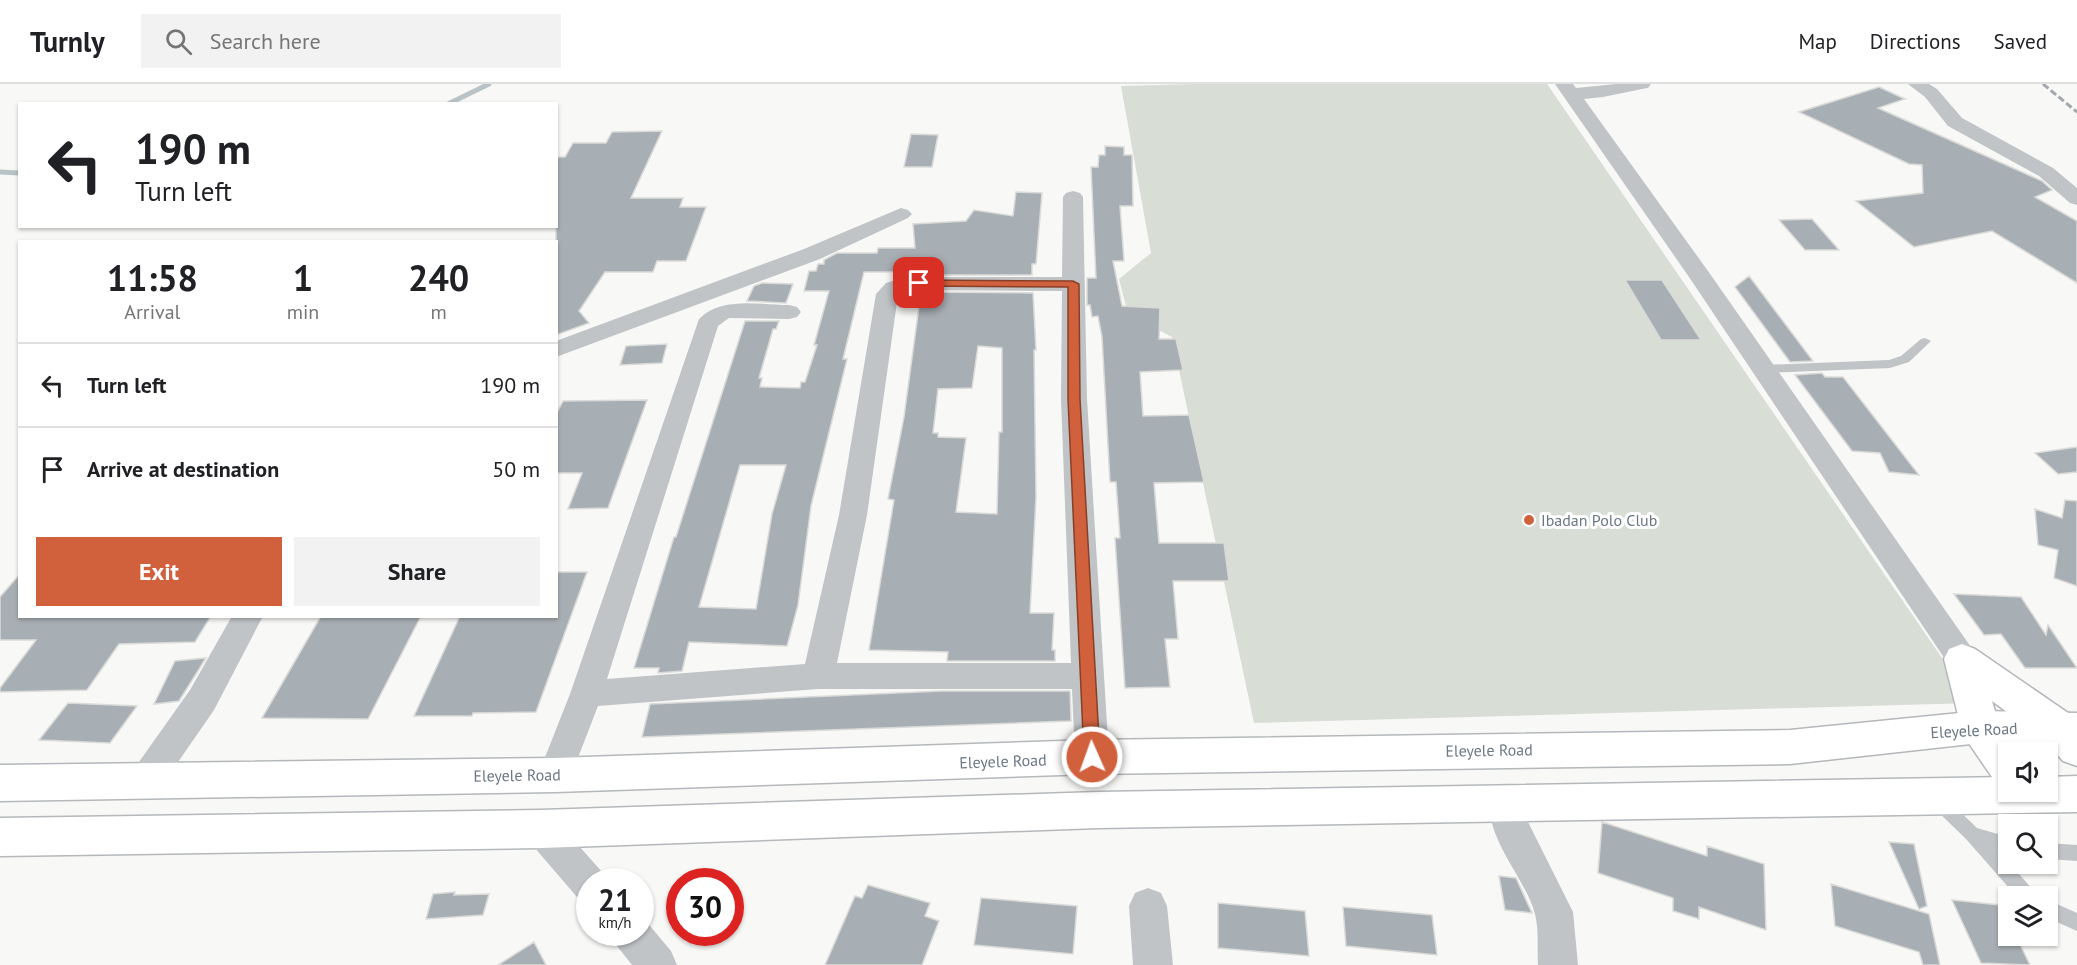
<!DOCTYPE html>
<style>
body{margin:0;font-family:"PT Sans",sans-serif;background:#f2f2f2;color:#202124;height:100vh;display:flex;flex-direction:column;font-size:22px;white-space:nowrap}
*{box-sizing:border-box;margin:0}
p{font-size:20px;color:#757577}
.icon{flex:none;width:33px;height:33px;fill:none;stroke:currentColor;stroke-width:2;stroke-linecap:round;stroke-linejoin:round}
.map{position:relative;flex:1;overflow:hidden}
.side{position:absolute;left:18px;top:156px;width:540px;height:378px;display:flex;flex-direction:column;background:#fff;border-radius:0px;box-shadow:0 2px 4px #0004}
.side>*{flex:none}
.hud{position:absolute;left:18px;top:18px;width:540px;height:126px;border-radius:0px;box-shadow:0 2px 4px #0004;background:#fff;color:#202124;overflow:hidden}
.controls{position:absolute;left:1998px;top:658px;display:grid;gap:12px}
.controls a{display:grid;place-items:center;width:60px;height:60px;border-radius:0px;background:#fff;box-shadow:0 2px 4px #0004;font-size:30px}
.speed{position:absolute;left:576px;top:784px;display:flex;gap:12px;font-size:30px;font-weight:700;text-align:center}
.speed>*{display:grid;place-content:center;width:78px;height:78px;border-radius:50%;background:#fff;box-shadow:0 2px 4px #0004;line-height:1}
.speed small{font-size:15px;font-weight:400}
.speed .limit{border:9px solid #d22;background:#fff;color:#111}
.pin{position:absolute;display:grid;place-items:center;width:51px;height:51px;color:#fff;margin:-26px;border-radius:12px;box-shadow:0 3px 9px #0006}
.me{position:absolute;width:66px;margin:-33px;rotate:358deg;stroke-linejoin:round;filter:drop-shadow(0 0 4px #0008)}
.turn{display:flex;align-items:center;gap:21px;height:126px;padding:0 18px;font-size:27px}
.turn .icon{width:78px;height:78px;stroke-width:2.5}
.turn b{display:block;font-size:42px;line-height:51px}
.eta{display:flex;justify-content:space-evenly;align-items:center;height:102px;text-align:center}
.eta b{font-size:36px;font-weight:800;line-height:42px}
.primary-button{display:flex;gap:12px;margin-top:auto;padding:12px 18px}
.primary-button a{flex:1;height:69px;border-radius:0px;background:#d1613d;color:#fff;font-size:24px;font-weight:800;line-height:69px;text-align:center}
.primary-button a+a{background:#f2f2f2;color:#202124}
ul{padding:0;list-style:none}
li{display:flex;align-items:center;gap:18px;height:84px;padding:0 18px;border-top:2px solid #e0e0e0}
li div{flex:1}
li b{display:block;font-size:22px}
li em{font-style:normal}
header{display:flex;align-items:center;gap:36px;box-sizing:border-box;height:84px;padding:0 30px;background:#fff;border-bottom:2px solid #e0e0e0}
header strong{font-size:28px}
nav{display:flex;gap:33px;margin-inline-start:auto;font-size:21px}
.search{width:420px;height:54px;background:#f2f2f2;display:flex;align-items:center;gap:15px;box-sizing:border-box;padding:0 21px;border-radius:0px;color:#757577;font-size:22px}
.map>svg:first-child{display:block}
</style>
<header>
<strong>Turnly</strong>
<div class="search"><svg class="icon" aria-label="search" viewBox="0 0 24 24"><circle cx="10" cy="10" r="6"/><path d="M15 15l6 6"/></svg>Search here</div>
<nav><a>Map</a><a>Directions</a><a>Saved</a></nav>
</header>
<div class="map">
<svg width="2077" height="881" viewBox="0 0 2077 881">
<rect width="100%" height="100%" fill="#f8f8f6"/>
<path fill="#d8ddd6" d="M 1194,0 L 1547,0 L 1973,619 L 1254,639 L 1172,253 L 1128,230 L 1119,195 L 1151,169 L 1121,2 Z"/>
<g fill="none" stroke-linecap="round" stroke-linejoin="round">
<path stroke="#b9c3c7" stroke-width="5" d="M 448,20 L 489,0
M 0,88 L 20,89"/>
</g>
<path fill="#a8afb4" stroke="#dadad8" stroke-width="1.5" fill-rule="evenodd" d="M 1879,3 L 1905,15 L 1878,24 L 2042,97 L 2052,106 L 2035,113 L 2077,137 L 2077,199 L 1992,147 L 1914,163 L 1856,117 L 1923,109 L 1922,81 L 1909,80 L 1799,28 Z
M 662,47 L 631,114 L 683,114 L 680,123 L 706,123 L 686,177 L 657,177 L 653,188 L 605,188 L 579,227 L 589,239 L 556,251 L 556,73 L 565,73 L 573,59 L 606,59 L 612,48 Z
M 911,50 L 938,51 L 932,83 L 904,83 Z
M 1105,62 L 1124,63 L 1124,71 L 1132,71 L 1133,122 L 1120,122 L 1124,177 L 1113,177 L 1122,222 L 1160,224 L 1159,255 L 1176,255 L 1183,286 L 1140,288 L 1143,332 L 1189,331 L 1204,398 L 1154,399 L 1159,459 L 1224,459 L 1229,497 L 1173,497 L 1178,555 L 1165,555 L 1170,603 L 1125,604 L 1115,454 L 1120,454 L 1116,398 L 1110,398 L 1102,253 L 1098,232 L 1092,233 L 1090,221 L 1087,221 L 1087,194 L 1096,194 L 1091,83 L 1098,83 L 1099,71 L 1105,71 Z
M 1016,108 L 1042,109 L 1036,180 L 1032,180 L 1032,191 L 923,191 L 924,188 L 864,188 L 843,275 L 847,275 L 811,422 L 798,521 L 787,562 L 689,558 L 682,587 L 658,589 L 659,584 L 634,584 L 674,453 L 676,453 L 745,237 L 779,237 L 776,245 L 773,245 L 759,294 L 762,294 L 760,303 L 800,304 L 801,298 L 805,298 L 817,261 L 814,261 L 829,207 L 804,207 L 809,187 L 816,187 L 818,180 L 824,180 L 824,176 L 837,169 L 877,169 L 878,164 L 915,164 L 913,140 L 966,137 L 974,126 L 1013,132 ZM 740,381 L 786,381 L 772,430 L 756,525 L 699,523 Z
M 1812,135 L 1839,166 L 1805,166 L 1779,136 Z
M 1749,192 L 1813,277 L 1790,278 L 1735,203 Z
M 1625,196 L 1662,196 L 1701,256 L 1661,256 Z
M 762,199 L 793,200 L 786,219 L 747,217 L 754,202 Z
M 921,208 L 1033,209 L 1036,266 L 1034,266 L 1036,413 L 1030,529 L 1054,529 L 1052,566 L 1055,566 L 1055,577 L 947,577 L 948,568 L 869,566 L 894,416 L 888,415 L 904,333 ZM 978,262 L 1002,264 L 1002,348 L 999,348 L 997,430 L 956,428 L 966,354 L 938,353 L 938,349 L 933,349 L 938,305 L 972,304 Z
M 667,260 L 662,279 L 620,281 L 626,262 Z
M 1822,289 L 1825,293 L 1843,293 L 1919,391 L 1889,388 L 1880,369 L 1852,367 L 1795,291 Z
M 647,316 L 608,424 L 568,425 L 582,389 L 556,389 L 556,331 L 563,317 Z
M 2077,363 L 2077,388 L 2058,390 L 2035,369 Z
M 2065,416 L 2077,417 L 2077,502 L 2054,494 L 2058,466 L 2038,461 L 2035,425 L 2062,434 Z
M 556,488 L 587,488 L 536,628 L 473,629 L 472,632 L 414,632 L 460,532 L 556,532 Z
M 20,490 L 20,532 L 211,532 L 195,558 L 119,560 L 87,606 L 0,608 L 0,604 L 36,556 L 0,556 L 0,513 Z
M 1954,510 L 2021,513 L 2046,551 L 2048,541 L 2077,584 L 2025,584 L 2001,550 L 1984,551 Z
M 321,532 L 421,532 L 368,635 L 262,634 Z
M 206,574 L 179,617 L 154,620 L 175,577 Z
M 942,607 L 1070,607 L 1071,637 L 642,653 L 650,620 Z
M 68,619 L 137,622 L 110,659 L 39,656 Z
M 1602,738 L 1707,772 L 1707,762 L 1764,780 L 1766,846 L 1699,823 L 1699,835 L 1673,827 L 1673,814 L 1598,789 Z
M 1889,758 L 1914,760 L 1927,822 L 1919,825 Z
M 1499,792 L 1516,794 L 1532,829 L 1505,826 Z
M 1831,800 L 1929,830 L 1940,881 L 1923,881 L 1919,868 L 1835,842 Z
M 868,801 L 930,819 L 925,832 L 939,837 L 922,881 L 825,881 L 855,812 L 862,814 Z
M 455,808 L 454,811 L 489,810 L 483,831 L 426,835 L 433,810 Z
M 981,814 L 1077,822 L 1073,870 L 974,861 Z
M 1952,816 L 2000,821 L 2008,838 L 2008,852 L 2016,852 L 2030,881 L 1981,879 Z
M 1218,819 L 1305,827 L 1309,872 L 1218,864 Z
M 1343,823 L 1432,831 L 1437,871 L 1346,862 Z
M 534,858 L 546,881 L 498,881 Z"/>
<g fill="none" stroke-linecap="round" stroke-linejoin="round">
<defs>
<path id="secondary" d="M 1962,560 L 1975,565 L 2071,631 L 2077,638 L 2077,682 L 2063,677 L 2043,655 L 1992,617 L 1998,637 L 2020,669 L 2008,669 L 2008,701 L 1994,696 L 1966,655 L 1961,643 L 1944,575 L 1949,565 Z"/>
<path id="primary" d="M 1980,627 L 2077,629 L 2077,661 L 1980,659 L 1790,680 L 1092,690 L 555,708 L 0,717 L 0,681 L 555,674 L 1092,656 L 1790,646 Z
M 2077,692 L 2077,728 L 1098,744 L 541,764 L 0,772 L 0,734 L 541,726 L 1098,708 L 2008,693 L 2008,708 L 2048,708 L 2048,693 Z"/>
</defs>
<use href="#secondary" stroke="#b3b7bc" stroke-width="3"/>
<use href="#primary" stroke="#b4b8bb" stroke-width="3"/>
<path fill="#c0c4c7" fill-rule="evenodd" d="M 1925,254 L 1931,257 L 1909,278 L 1890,284 L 1764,289 L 1758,285 L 1764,281 L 1889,276 L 1901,272 L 1921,255 Z
M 1939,711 L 1945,713 L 1977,744 L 2008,753 L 2008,769 L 1997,765 L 2034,807 L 2037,813 L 2017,813 L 1966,755 L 1933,723 L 1931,718 L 1933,713 Z
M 2048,759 L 2077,761 L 2077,777 L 2048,775 Z
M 2048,816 L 2077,829 L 2077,847 L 2048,834 Z"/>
<path fill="#c0c4c7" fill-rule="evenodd" d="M 1555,0 L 1573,0 L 1576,4 L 1616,0 L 1651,0 L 1648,4 L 1642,5 L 1603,13 L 1584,15 L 1708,187 L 1973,566 L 1978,575 L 1973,584 L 1962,588 L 1951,584 L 1689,193 Z
M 1908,0 L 1929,0 L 1937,5 L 1962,34 L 2053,84 L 2077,104 L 2077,121 L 2070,119 L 2039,92 L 1948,42 L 1925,13 Z
M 1073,107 L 1080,109 L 1083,113 L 1087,315 L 1109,673 L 1104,683 L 1092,688 L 1080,683 L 1075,673 L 1072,605 L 818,605 L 598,622 L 567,702 L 555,706 L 543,702 L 538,691 L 570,610 L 699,235 C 722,212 759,221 789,221 L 797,223 L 801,228 L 797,233 L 789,235 L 729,234 L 718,242 L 607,595 L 805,580 L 839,431 L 876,210 L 886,199 L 906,193 L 1062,193 L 1063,113 L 1066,109 ZM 919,206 L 1062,207 L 1061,315 L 1071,579 L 837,579 L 867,431 L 898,211 L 905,207 Z
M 901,124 L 908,126 L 912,130 L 908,134 L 820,175 L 556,273 L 556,257 L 804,165 Z
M 232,532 L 263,532 L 214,626 L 158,707 L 146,711 L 134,707 L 129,696 L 134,685 L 190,606 Z
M 1506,702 L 1518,707 L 1524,718 L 1527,736 L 1573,828 L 1578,881 L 1538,881 C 1537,865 1539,846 1535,830 C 1526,793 1476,745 1494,707 Z
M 541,729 L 554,734 L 603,789 L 607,798 L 590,798 L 590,818 L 577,813 L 528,756 L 523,745 L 528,734 Z
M 1148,804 L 1161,809 L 1167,822 L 1173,881 L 1133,881 L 1129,822 L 1135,809 Z
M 640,834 L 645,836 L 671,867 L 677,881 L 632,881 L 617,862 L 612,849 L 640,849 Z"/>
<use href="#secondary" fill="#fff" fill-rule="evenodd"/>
<use href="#primary" fill="#fff" fill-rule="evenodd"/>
<path stroke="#a2a8ad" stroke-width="3" stroke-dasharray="7 3" stroke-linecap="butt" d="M 2043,0 L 2077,28"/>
</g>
<path fill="#d1613d" stroke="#883f28" stroke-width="1.5" d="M 919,196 L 1073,197 L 1079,200 L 1080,315 L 1100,673 L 1098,678 L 1092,680 L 1086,678 L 1084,673 L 1068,315 L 1068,203 L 915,202 L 914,199 Z"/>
<circle fill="#d1613d" stroke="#fff" stroke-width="2" cx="1529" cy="436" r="6"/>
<g text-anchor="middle" stroke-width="6" stroke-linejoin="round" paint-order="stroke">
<g font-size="16" fill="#6b7884" stroke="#fff" text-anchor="start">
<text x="1541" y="442">Ibadan Polo Club</text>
</g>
<g font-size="16" fill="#6b7884" stroke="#fff">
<text transform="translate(1974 646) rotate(-3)" y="6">Eleyele Road</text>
<text transform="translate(1489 666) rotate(-1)" y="6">Eleyele Road</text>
<text transform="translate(1003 677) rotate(-2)" y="6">Eleyele Road</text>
<text transform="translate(517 691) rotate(-1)" y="6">Eleyele Road</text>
</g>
</g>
</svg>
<div class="controls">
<a><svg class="icon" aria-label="sound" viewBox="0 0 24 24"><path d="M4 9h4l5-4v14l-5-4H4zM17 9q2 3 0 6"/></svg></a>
<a><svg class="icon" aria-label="search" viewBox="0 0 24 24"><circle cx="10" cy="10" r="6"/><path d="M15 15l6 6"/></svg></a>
<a><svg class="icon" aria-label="layers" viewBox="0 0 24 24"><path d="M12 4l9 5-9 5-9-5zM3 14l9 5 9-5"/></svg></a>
</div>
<div class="speed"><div>21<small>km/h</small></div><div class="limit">30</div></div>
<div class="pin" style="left:919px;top:199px;background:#d93025"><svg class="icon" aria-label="arrive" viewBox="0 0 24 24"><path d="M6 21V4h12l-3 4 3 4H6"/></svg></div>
<svg class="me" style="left:1092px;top:673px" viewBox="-20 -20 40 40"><circle r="17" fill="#d1613d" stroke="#fff" stroke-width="3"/><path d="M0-11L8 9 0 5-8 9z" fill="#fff"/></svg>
<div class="hud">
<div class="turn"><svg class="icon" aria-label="left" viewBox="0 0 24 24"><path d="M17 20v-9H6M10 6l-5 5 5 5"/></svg><div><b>190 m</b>Turn left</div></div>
</div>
<section class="side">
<div class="eta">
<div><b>11:58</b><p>Arrival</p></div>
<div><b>1</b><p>min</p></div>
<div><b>240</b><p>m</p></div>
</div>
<ul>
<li><svg class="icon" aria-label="left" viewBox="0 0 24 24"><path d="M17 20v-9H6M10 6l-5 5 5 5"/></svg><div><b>Turn left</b></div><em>190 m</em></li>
<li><svg class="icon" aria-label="arrive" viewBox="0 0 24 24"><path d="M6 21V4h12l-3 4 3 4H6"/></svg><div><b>Arrive at destination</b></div><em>50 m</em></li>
</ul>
<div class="primary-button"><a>Exit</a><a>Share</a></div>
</section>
</div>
